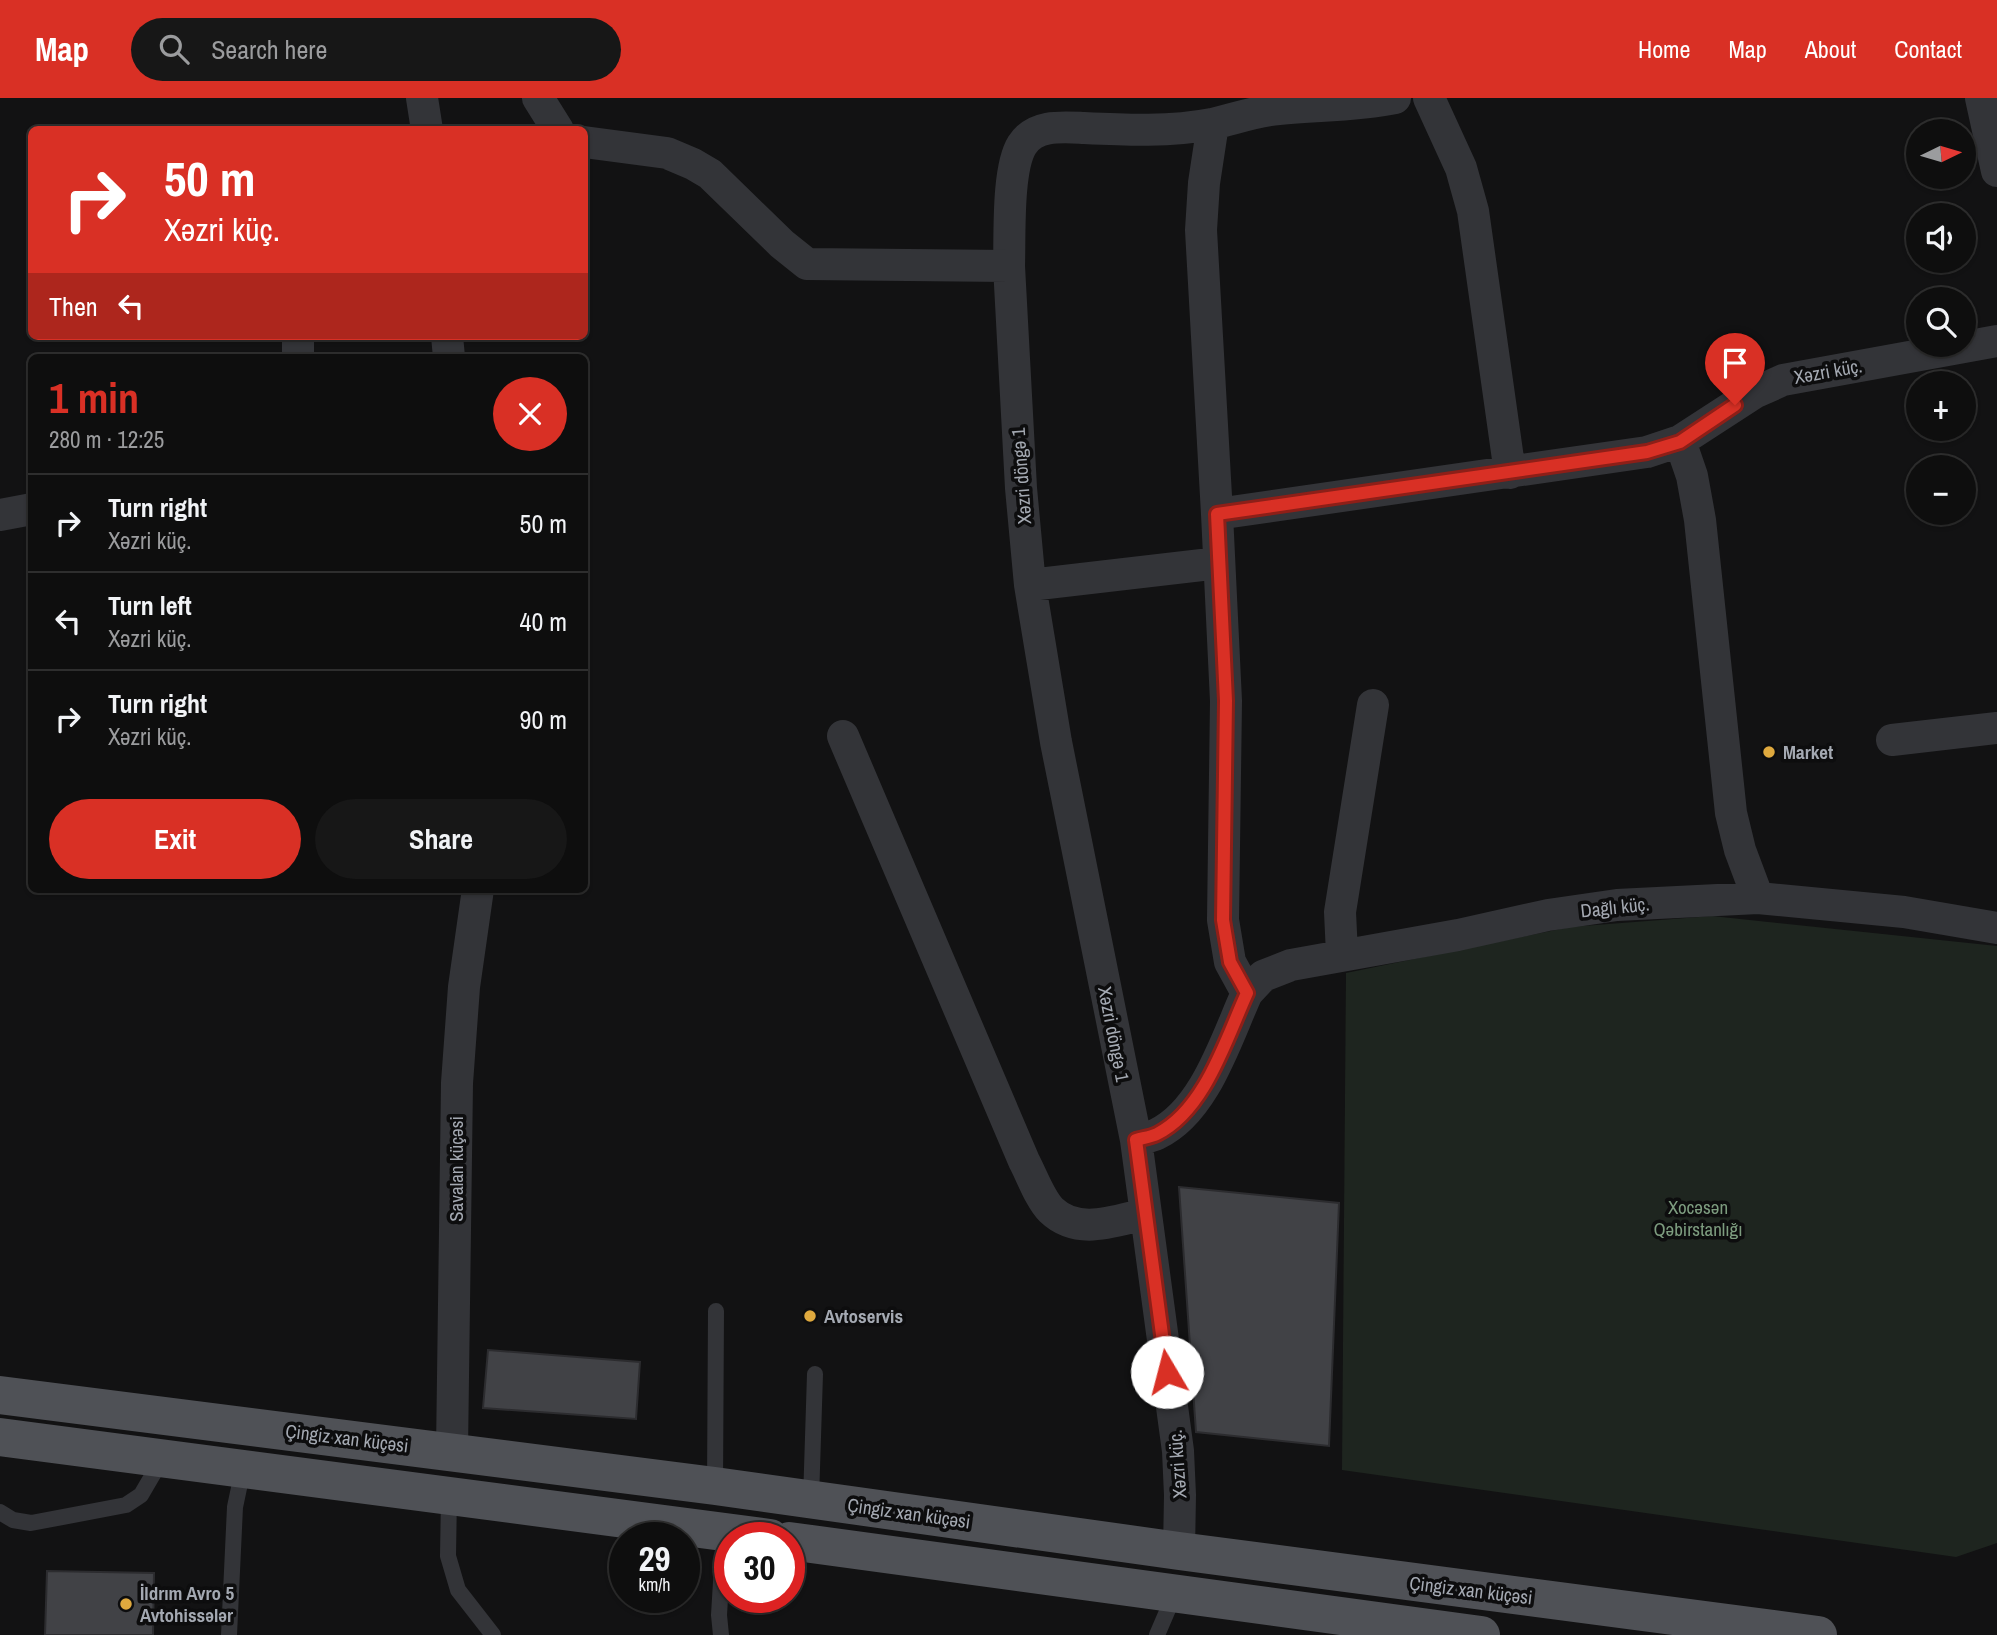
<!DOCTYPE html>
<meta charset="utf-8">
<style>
body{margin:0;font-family:"Archivo Narrow",sans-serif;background:#171717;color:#f1f3f6;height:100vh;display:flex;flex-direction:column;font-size:26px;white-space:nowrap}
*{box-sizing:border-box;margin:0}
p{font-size:23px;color:#9b9c9e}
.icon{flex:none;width:38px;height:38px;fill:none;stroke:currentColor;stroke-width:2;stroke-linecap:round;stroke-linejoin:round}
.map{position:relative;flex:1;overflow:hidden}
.sheet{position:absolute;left:28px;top:256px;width:560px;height:539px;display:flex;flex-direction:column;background:#0e0e0e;border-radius:10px;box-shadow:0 2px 5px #0004,0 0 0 2px #2e2e2e}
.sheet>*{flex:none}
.hud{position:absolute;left:28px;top:28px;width:560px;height:214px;border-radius:10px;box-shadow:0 2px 5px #0004,0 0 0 2px #2e2e2e;background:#d93025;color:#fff;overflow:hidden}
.needle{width:46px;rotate:85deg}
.controls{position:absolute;left:1906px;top:21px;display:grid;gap:14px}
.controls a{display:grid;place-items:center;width:70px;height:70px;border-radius:50%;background:#0e0e0e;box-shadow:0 2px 5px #0004,0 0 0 2px #2e2e2e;font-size:35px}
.speed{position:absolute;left:609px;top:1424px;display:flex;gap:14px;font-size:35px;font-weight:700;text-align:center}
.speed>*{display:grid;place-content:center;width:91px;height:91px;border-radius:50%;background:#0e0e0e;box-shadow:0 2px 5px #0004,0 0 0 2px #2e2e2e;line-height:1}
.speed small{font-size:18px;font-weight:400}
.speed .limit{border:10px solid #d22;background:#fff;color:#111}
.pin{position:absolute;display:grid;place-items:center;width:60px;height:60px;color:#fff;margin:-72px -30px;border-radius:50% 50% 50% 0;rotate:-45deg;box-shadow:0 0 7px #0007}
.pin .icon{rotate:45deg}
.me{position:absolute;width:77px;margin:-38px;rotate:352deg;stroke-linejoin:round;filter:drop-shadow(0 0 5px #0008)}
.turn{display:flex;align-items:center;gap:24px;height:147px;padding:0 21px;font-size:32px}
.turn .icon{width:91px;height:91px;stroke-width:2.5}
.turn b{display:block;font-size:49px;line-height:60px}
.then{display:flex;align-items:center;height:66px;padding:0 21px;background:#0003;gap:14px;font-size:26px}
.round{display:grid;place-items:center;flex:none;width:74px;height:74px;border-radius:37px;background:#171717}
.summary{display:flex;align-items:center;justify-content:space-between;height:119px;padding:0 21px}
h1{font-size:42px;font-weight:700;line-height:52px;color:#d93025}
.action{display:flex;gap:14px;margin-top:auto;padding:14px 21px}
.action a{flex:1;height:80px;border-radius:42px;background:#d93025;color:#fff;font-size:28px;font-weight:700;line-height:80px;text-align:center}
.action a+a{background:#171717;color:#f1f3f6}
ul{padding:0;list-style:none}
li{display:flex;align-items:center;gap:21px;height:98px;padding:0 21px;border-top:2px solid #2e2e2e}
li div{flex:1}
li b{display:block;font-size:26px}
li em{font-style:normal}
header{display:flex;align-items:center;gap:42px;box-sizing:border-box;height:98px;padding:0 35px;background:#d93025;color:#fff}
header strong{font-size:33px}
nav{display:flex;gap:38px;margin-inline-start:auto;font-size:24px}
.search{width:490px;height:63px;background:#171717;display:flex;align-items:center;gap:18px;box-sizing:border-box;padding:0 24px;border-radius:38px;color:#9b9c9e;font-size:26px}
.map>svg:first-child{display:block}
</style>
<header>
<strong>Map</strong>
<div class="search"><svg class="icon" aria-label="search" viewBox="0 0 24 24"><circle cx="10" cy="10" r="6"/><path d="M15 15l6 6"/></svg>Search here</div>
<nav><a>Home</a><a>Map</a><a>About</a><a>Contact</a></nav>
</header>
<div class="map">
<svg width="1997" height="1537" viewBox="0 0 1997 1537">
<rect width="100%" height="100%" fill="#121213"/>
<path fill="#1e251f" d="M 1712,818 L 1997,848 L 1997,1445 L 1956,1459 L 1342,1372 L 1346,875 L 1570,829 Z"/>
<path fill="#414246" stroke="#2c2c2f" stroke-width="2" d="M 1179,1089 L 1339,1105 L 1329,1348 L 1196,1334 Z
M 488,1252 L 640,1264 L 636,1321 L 483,1310 Z
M 47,1473 L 154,1475 L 153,1537 L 45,1537 Z"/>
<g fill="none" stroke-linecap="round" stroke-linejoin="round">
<path stroke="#333438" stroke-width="16" d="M 715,1388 L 716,1213
M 449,1397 L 448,1458 L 458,1492 L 493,1537
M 811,1402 L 815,1276
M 0,1414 L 13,1422 L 31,1425 L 126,1407 L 141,1397 L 162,1361
M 229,1537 L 235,1409 L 243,1371
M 721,1537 L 719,1517 L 724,1434
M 1157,1537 L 1175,1495"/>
<path stroke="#333438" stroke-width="32" d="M 422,0 L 427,32
M 538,0 L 558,32
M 1429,0 L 1461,70 L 1473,113 L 1510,375
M 1981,0 L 1997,73
M 1213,26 L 1204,85 L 1201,132 L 1217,416
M 584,44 L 667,55 L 693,66 L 710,76 L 782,146 L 807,166 L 1009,168 L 1021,390 L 1030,487 L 1056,644 L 1136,1042
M 1009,168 C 1010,138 1007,71 1022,47 C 1035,26 1063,29 1084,30 C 1126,32 1171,34 1212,26 C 1234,21 1256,13 1279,11 C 1318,7 1356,8 1395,0
M 447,238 L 449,259
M 298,259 L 298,238
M 1680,343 L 1692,378 L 1700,422 L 1731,715 L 1740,752 L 1758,800
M 0,417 L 32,411
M 1030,487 L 1219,465
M 843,638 L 1024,1063 C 1032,1078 1040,1101 1051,1112 C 1078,1138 1114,1123 1146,1116
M 1892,642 L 1997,630
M 1342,856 L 1340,814 L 1373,607
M 1247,895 L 1263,878 L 1291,867 L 1458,837 L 1548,817 L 1617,807 L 1758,800 L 1904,814 L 1997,830
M 452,1353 L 457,985 L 464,889 L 478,791
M 1179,1453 L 1180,1397 L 1178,1353 L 1136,1042 C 1143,1040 1151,1039 1157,1036 C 1205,1013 1226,941 1247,895 L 1230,864 L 1223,822 L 1226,603 L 1217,416 L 1647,354 L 1680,343 L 1754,295 L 1783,282 L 1997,243"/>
<path stroke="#4f5156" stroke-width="38" d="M 0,1297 L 715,1388 L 1179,1453 L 1818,1537
M 0,1339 L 770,1440
M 789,1443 L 1481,1537"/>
</g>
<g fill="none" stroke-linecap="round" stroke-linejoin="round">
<defs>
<path id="route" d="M 1167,1274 L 1136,1042 C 1143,1040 1151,1039 1157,1036 C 1205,1012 1226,941 1247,895 L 1230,864 L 1223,822 L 1226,603 L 1217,416 L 1647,354 L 1680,344 L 1735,307"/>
</defs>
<use href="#route" stroke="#8d1f18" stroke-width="18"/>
<use href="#route" stroke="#d93025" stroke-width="12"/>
</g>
<g fill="#dfa93e" stroke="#0d0d0e" stroke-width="2.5">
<circle cx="1769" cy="654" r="7"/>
<circle cx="810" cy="1218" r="7"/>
<circle cx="126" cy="1506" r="7"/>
</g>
<g text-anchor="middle" stroke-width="7" stroke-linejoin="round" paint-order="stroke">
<g font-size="19" fill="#a4a9b2" stroke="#0d0d0e">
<text transform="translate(1828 273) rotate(-10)" y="7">Xəzri küç.</text>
<text transform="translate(1021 378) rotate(-94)" y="7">Xəzri döngə 1</text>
<text transform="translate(1615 809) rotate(-6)" y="7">Dağlı küç.</text>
<text transform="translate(1114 936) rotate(79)" y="7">Xəzri döngə 1</text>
<text transform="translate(456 1071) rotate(-90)" y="7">Savalan küçəsi</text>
<text transform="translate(347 1340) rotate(7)" y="7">Çingiz xan küçəsi</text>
<text transform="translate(1177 1366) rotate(-94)" y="7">Xəzri küç.</text>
<text transform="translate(909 1415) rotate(8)" y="7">Çingiz xan küçəsi</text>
<text transform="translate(1471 1492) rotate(7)" y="7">Çingiz xan küçəsi</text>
</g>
<g font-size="19" font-weight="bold" fill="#a4a9b2" stroke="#0d0d0e" text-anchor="start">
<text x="1783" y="661">Market</text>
<text x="824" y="1225">Avtoservis</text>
<text x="140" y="1502">İldrım Avro 5<tspan x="140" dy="22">Avtohissələr</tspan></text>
</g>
<g font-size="19" fill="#7d9c7f" stroke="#0d0d0e">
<text x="1698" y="1116">Xocəsən<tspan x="1698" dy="22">Qəbirstanlığı</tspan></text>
</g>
</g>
</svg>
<div class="controls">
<a><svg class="needle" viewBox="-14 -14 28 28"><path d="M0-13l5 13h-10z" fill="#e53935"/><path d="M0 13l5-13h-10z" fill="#9b9c9e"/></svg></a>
<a><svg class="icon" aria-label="sound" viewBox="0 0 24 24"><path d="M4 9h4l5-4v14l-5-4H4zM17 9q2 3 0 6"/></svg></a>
<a><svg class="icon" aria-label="search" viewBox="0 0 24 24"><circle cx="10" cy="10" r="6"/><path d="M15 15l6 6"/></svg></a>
<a>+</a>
<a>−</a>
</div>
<div class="speed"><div>29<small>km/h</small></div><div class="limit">30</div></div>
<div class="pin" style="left:1735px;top:307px;background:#d93025"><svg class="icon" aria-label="arrive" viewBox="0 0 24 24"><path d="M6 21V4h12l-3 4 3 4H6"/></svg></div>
<svg class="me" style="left:1167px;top:1274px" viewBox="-20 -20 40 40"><circle r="19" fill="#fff"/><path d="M0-13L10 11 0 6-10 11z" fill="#d93025"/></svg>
<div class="hud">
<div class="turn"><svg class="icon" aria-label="right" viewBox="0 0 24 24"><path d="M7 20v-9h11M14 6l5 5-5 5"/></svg><div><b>50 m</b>Xəzri küç.</div></div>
<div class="then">Then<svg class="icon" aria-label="left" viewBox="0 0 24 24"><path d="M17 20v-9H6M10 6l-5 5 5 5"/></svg></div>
</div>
<section class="sheet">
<div class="summary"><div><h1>1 min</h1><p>280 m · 12:25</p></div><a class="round" style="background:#d93025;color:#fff"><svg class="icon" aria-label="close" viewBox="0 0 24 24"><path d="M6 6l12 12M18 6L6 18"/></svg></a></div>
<ul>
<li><svg class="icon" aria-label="right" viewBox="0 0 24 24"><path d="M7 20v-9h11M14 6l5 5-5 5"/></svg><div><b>Turn right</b><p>Xəzri küç.</p></div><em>50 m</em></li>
<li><svg class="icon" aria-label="left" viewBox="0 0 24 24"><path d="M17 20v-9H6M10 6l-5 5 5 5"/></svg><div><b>Turn left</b><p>Xəzri küç.</p></div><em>40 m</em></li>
<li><svg class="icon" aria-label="right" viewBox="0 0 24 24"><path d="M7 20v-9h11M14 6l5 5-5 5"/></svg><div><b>Turn right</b><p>Xəzri küç.</p></div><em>90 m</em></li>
</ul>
<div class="action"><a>Exit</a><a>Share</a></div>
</section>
</div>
